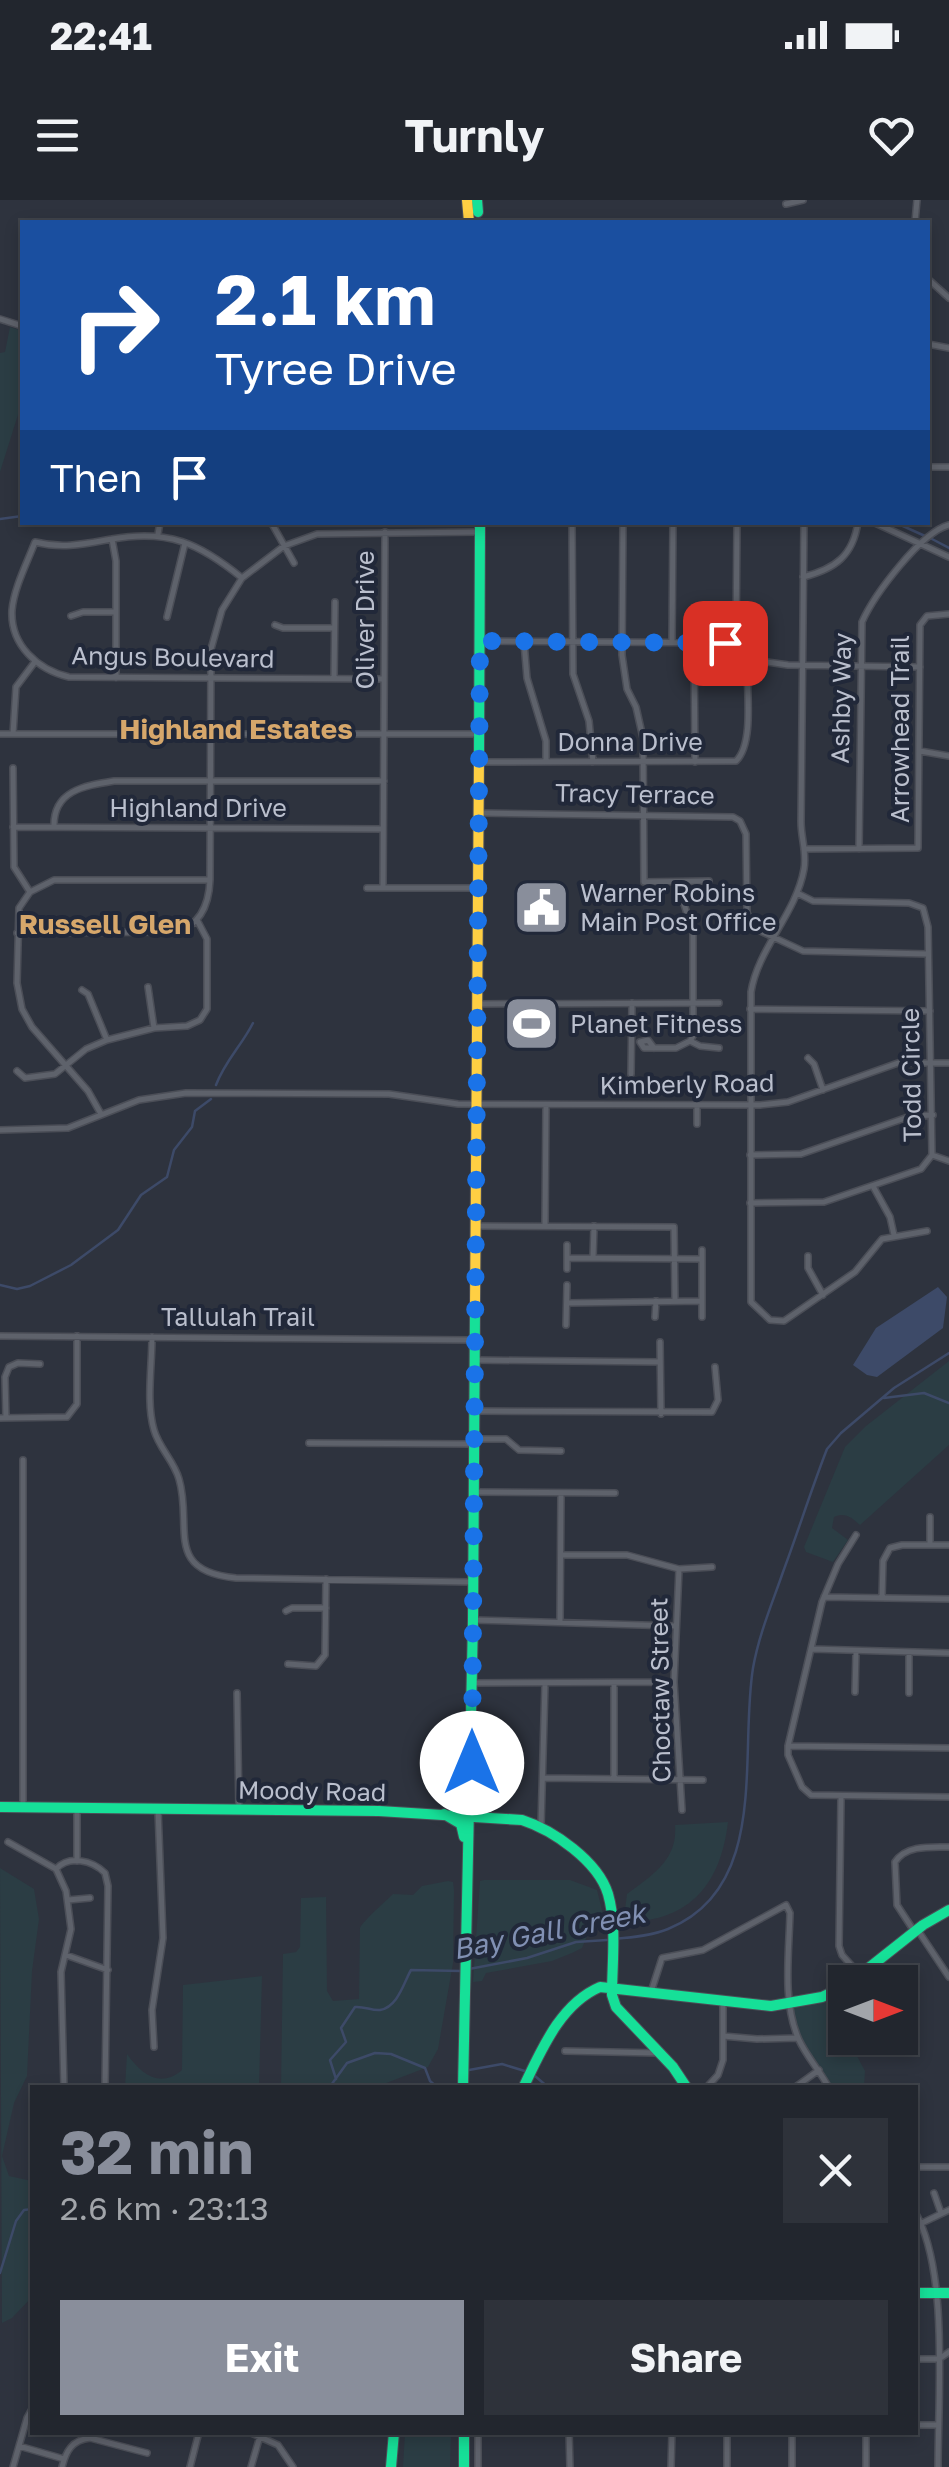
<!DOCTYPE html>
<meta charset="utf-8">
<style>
body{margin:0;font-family:"Golos Text",sans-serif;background:#2e323a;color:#f1f3f6;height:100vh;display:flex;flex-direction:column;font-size:38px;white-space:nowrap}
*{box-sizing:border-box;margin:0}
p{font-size:32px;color:#a2a5aa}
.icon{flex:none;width:55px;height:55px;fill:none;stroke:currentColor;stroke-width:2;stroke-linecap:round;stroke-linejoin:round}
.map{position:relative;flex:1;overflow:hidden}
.sheet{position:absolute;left:30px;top:1885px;width:888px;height:350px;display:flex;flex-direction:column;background:#22262e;border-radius:0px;box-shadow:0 5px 15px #0003,0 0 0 2px #3f434a}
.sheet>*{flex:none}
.guide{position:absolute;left:20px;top:20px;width:910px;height:305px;border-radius:0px;box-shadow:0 5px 15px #0003,0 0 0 2px #3f434a;background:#1a4fa0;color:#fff;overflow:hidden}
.needle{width:65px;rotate:90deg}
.controls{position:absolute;left:828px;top:1765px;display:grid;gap:20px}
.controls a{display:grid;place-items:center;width:90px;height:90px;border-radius:0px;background:#22262e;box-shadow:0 5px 15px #0003,0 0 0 2px #3f434a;font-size:50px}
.pin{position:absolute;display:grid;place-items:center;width:85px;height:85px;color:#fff;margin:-42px;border-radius:20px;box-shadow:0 5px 15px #0006}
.me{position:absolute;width:110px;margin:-55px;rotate:0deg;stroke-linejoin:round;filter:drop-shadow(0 0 8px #0008)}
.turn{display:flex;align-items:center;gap:35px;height:210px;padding:0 30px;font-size:45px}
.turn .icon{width:130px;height:130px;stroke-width:2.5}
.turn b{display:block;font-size:70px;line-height:85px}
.then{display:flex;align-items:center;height:95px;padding:0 30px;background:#0003;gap:20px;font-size:38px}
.round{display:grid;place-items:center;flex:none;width:105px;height:105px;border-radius:0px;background:#2e323a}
.head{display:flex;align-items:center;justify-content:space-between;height:170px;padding:0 30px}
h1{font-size:60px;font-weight:700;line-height:75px;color:#898e9b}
.action{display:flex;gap:20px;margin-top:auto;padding:20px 30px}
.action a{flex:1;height:115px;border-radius:0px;background:#898e9b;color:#fff;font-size:40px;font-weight:700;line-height:115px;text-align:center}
.action a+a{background:#2e323a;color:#f1f3f6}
.status{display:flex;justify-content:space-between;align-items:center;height:70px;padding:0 50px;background:#22262e;direction:ltr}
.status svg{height:28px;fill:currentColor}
header{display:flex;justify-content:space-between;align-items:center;height:130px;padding:0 30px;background:#22262e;font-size:45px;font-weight:700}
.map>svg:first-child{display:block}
</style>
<div class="status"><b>22:41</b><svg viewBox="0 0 49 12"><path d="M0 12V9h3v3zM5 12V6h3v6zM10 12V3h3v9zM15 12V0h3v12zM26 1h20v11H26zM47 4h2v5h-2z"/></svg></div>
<header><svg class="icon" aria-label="menu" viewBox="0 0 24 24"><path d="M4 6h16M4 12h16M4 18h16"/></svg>Turnly<svg class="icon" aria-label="heart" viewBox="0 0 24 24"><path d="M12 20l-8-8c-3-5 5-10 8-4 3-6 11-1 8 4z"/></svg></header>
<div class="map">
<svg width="949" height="2267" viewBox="0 0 949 2267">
<rect width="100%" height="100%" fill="#2e333e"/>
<path fill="#2b3d44" d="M 10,127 L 22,131 L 22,202 L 0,272 L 0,153 L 5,152 Z
M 949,1161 L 949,1245 L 860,1325 C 851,1317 845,1312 834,1317 L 832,1328 L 848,1340 L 833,1362 L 806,1352 L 804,1347 L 845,1247 L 866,1226 Z
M 728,1622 C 721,1683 691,1721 626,1722 L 624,1718 L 627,1694 C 652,1675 678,1660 675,1625 Z
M 0,1668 L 34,1689 L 39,1719 L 32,1771 L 27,1876 L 14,1903 L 2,1956 L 9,1976 L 32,1981 L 32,2097 L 12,2118 L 2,2123 Z
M 484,1680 L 570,1680 L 597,1690 L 605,1722 L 587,1736 L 582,1748 L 572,1753 L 552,1761 L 486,1773 L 482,1781 L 473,1782 L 479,1695 L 480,1681 Z
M 448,1681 L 453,1682 L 454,1690 L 453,1763 L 438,1849 L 428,1867 L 376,1887 L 281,1887 L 283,1754 L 296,1752 L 300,1747 L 301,1698 L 326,1697 L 327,1791 L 333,1801 L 359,1799 L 360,1728 C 363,1721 386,1701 393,1694 L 413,1695 L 422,1686 Z
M 262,1776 L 259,1887 L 125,1887 L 127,1854 C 141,1874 160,1889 182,1870 L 183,1785 Z
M 826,1798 L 865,1871 L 864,1887 L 830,1887 L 799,1837 L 791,1807 Z
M 405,2233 L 451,2233 L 450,2267 L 403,2267 Z"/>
<path fill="#3d4a68" d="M 938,1087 L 947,1097 L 943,1128 L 877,1177 L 867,1175 L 853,1165 L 876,1128 Z"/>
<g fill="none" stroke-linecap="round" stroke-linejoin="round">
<path stroke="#3d4a68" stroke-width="2.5" d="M 0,319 L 22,316
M 894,322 L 925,336
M 932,339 L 949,348
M 216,885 C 225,861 242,845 253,823
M 0,1085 L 17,1089 L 30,1086 L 71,1065 L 118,1030 L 141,995 L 167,977 L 174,950 L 192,927 L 195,911 L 211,899
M 884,1198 L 924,1193 L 949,1203
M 615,1739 C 632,1737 651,1736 668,1729 C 770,1688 739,1554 753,1468 C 759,1434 772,1404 783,1372 C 798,1332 811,1290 827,1249 L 841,1233 L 894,1188 L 949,1153
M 469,1769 L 527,1758 L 576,1742 L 607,1740
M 469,1870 L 502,1864 L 528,1872
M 535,1876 L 549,1888
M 336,1879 L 330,1860 L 346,1842 L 341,1828 L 355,1807 C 364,1806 372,1811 380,1810 C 398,1807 404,1782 411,1770 L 461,1771
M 329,1888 L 347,1863 L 375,1853 L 391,1854 L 425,1868 L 430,1881 L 438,1888
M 0,2073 L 16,2021 L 24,2010 L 32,2009"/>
<defs>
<path id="street" d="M 786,4 L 803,0
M 915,22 L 917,0
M 928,79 L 949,98
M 0,119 L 22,126
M 928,144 L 949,148
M 928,267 L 949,267
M 271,322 L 294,363
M 572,322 L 573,474 L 589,521 L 593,562
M 623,322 L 622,455 L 627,489 L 636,507 L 643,538 L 644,682 L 709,681
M 737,322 L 736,443 L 747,459 L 788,465 L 920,467
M 804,322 L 801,622 C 801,638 807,653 804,669 C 796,714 758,748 751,792 L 751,1102 L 770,1120 L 784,1121 L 855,1072 L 882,1039 L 927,1031
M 873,322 L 949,357
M 158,334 L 160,322
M 112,339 L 116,361 L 116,478
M 803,377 C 835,369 853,356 858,322
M 242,378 C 199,343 168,329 112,339 C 84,344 63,349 35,342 C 27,363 14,388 12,410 C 10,445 38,470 69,477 L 384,479
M 71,416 L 83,412 L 116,412
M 167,417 L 185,343
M 275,425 L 283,428 L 334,428
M 480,441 L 736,443
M 524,442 L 527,478 L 546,541 L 546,561
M 672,442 L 673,322
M 694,443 L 695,562
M 334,478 L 335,402
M 0,534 L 477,534
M 13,534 L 16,487 L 34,463
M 920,551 L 949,556
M 479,562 L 736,561 C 755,543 746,486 747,459
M 13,568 L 14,667 L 30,692
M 481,613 L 733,617 L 740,621 L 746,634 L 747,713 L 756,729 L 803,751 L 928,754
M 13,627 L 383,629
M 54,627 C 53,591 83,586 114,581 L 384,581
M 805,649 L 918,648 L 920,425 L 927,416 L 949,414
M 859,649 L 862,422 C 874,395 921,332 949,325
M 367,688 L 479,688
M 383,688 L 385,332
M 17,733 L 176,732 C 201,725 209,704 210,680 L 211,449 L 222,410 L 242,378 L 284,346 L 317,334 L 479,332
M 148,787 L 154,828
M 82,790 L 88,794 L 107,840
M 478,804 L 719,803
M 750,809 L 930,811
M 690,841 L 700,846 L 719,848
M 654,848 L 648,840 L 640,842 L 644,848 L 676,848 L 690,841 L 693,836 L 693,732 L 683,701 L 683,682
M 808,858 L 814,864 L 823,890
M 17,871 L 25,878 L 55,874 L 86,849 L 107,840 L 154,828 L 187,826 L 200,820 L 207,809 L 207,739 L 197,720
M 631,874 L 632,803
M 697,905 L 697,924
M 101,914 L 88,891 L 32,827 L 22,809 L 17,783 L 19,708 L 30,692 L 54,680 L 210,680
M 0,930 L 68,928 L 139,900 L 186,893 L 389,894 L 458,904 L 760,905 L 788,902 L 898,863 L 949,863
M 750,955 L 801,954 L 911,916 L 933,915
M 932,955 L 949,961
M 874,988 L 890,1017 L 894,1035
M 750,1003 L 824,1002 L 921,969 L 932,955 L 928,727 L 923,708 L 909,703 L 813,701 L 797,693
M 476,1026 L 674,1027 L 675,1100
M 545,1026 L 546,905
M 808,1056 L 808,1068 L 823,1095
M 567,1058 L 701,1059
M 593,1058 L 594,1026
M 567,1069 L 567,1045
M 567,1103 L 702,1101
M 655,1117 L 656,1101
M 702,1117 L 702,1050
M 566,1125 L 567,1085
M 0,1136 L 472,1140
M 152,1137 C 152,1166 146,1203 154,1230 C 159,1248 174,1261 179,1279 C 193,1326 163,1371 236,1378 L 470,1382
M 660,1142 L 661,1214
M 475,1160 L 660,1162
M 477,1211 L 712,1212 L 718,1200 L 715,1167
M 0,1218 L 67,1217 L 77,1204 L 77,1136
M 6,1218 L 5,1177 L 9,1167 L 18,1163 L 40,1164
M 475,1239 L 506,1239 L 519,1250 L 561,1251
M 309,1243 L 471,1244
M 23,1260 L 23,1607
M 474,1292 L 615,1293
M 856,1335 L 838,1364 L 822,1402 L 788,1546 L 788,1555 L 802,1587 L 811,1595 L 949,1597
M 930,1344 L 930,1317
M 561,1355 L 627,1355 L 679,1369 L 712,1367
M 679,1369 L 674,1482 L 682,1610
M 824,1397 L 949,1399
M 882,1398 L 883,1361 L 890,1348 L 902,1345 L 949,1345
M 286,1411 L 292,1408 L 326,1408
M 473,1420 L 675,1426
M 560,1421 L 561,1294
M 812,1449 L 949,1453
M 288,1464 L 316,1466 L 325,1455 L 326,1379
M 472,1483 L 674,1482
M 855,1492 L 856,1452
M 237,1493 L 239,1610
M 909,1493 L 909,1453
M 788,1546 L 949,1548
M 543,1578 L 703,1580
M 614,1579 L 614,1484
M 841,1597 L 839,1746 L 842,1755 L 861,1776
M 77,1609 L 77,1661
M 541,1626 L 545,1484
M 8,1642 L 56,1669 L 66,1691 L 71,1729 L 61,1772 L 64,1888
M 56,1669 C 69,1655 92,1660 105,1673 L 108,1686 L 105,1888
M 68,1700 L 90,1698
M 917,1729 L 949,1777
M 914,1731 L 897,1705 L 895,1662 C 906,1645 930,1647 949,1647
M 66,1755 L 108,1770
M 651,1792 L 662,1758 L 703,1750 L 786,1705 L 790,1713 C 789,1754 782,1802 799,1840 C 807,1857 820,1871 829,1888
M 723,1836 L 757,1839 L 798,1838
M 154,1847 L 152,1810 L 163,1738 L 158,1610
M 565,1851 L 657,1853
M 706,1888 L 718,1875 L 723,1860 L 723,1803
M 794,1888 L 819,1870
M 915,1967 L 949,1967
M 934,1993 L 941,2013
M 915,2012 C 949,2071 938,2196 938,2267
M 922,2023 L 949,2010
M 915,2159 L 939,2159 L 949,2152
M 915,2225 L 937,2225
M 249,2232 L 278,2245 L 293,2267
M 478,2232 L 478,2267
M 569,2232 L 570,2267
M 866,2232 L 866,2267
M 19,2246 L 64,2259
M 13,2267 L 27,2218 L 32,2209
M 62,2267 C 66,2251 72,2240 90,2238 L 147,2253
M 190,2267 L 199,2232
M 251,2267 L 260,2236
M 671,2267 L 672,2232
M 727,2267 L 727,2232
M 792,2267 L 792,2232"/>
<path id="fast" d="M 477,0 L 478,12
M 479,556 L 480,322
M 0,1607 L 379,1611 L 522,1620 C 553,1630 598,1661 608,1694 C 617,1725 612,1763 612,1795 L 616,1807 L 673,1867 L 687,1888
M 444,1614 L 461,1624 L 464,1637
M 851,1782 L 923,1725 L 949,1710
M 463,1888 L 473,1420 L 475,1108
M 523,1888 C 541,1851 560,1804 600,1787 L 771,1806 L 822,1797 L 845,1786
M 915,2093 L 949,2093
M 464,2232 L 464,2267
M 391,2267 L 394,2232"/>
<path id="slow" d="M 467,0 L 469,22
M 475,1108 L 479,556"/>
</defs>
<use href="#street" stroke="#4b4e57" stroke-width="8"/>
<use href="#fast" stroke="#4b4e57" stroke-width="12"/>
<use href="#slow" stroke="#4b4e57" stroke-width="12"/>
<use href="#street" stroke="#5e626b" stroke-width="5"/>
<use href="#fast" stroke="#16e098" stroke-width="10"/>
<use href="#slow" stroke="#ffcf43" stroke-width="10"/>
</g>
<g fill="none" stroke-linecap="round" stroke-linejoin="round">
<path stroke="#1a73e8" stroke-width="18" stroke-dasharray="0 32.4" d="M 472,1563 L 480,441 L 725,443"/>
</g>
<defs>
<symbol id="civic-square" viewBox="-11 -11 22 22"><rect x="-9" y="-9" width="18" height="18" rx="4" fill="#898e9b" stroke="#212839"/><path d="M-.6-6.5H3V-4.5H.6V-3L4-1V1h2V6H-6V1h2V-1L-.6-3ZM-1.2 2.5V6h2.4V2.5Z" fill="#fff"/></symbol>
<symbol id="stadium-square" viewBox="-11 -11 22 22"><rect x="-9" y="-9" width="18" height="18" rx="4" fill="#898e9b" stroke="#212839"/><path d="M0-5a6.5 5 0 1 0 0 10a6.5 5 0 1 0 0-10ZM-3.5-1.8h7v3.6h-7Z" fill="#fff"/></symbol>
</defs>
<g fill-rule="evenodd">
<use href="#civic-square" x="510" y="676" width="63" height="63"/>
<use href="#stadium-square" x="500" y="792" width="63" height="63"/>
</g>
<g text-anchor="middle" stroke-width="8" stroke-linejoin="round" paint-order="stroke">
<g font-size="25" fill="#babfcd" stroke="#212839">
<text transform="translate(365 420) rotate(-90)" y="9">Oliver Drive</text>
<text transform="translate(173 457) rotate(1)" y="9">Angus Boulevard</text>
<text transform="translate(841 498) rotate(-89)" y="9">Ashby Way</text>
<text transform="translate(900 529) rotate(-90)" y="9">Arrowhead Trail</text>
<text x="630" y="551">Donna Drive</text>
<text transform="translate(635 594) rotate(1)" y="9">Tracy Terrace</text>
<text x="198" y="617">Highland Drive</text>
<text transform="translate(911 875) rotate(-91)" y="9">Todd Circle</text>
<text transform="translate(687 884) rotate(-1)" y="9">Kimberly Road</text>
<text x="238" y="1126">Tallulah Trail</text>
<text transform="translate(660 1490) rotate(-91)" y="9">Choctaw Street</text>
<text transform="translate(312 1591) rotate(1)" y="9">Moody Road</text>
</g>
<g font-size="25" fill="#babfcd" stroke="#212839" text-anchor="start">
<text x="580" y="702">Warner Robins<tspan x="580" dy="29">Main Post Office</tspan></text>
<text x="570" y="833">Planet Fitness</text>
</g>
<g font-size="28" font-weight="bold" fill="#d6a76b" stroke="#212839">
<text x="236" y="539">Highland Estates</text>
<text x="105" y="734">Russell Glen</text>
</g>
<g font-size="28" font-style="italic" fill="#8190b3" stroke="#212839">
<text transform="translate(549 1731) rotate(-11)" y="10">Bay Gall Creek</text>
</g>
</g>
</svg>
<div class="controls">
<a><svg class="needle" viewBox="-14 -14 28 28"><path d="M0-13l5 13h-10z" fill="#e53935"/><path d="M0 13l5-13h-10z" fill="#a2a5aa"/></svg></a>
</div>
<div class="pin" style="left:725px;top:443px;background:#d93025"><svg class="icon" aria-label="arrive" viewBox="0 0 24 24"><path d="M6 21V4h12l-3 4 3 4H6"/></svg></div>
<svg class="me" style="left:472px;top:1563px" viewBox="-20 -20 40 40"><circle r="19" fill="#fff"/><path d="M0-13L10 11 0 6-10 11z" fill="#1a73e8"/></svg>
<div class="guide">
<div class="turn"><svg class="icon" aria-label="right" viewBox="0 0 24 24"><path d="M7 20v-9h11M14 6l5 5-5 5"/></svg><div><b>2.1 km</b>Tyree Drive</div></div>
<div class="then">Then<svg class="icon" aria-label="arrive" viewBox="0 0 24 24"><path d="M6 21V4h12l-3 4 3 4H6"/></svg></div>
</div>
<section class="sheet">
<div class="head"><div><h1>32 min</h1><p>2.6 km · 23:13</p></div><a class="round"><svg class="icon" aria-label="close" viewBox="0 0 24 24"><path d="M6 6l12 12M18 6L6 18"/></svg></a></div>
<div class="action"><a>Exit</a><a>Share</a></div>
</section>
</div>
